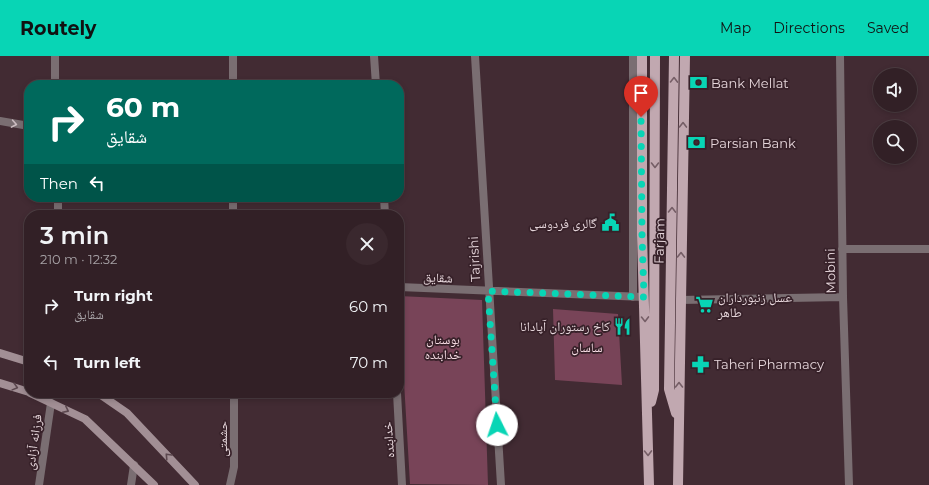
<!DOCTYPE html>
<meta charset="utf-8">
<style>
body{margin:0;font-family:Montserrat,"Noto Naskh Arabic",sans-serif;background:#3a282e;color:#f1f3f6;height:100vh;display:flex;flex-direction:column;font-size:15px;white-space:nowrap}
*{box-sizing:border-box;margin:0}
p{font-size:13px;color:#a8a3a7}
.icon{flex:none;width:22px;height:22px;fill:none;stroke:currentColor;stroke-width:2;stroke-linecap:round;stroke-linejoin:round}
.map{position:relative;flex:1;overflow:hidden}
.side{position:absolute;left:24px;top:154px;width:380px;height:188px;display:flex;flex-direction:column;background:#322026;border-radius:16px;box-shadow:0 2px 6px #0003,0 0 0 1px #4d3e43}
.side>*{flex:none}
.guide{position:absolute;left:24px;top:24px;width:380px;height:122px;border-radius:16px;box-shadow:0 2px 6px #0003,0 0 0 1px #4d3e43;background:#00695c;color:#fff;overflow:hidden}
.fabs{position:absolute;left:873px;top:12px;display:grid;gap:8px}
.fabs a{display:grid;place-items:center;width:44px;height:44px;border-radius:50%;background:#322026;box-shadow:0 2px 6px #0003,0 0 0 1px #4d3e43;font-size:20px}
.pin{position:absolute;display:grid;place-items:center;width:34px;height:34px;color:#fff;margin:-41px -17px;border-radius:50% 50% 50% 0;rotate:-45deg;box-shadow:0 0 4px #0007}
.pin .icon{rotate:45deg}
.me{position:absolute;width:44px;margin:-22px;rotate:356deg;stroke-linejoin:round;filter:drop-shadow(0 0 3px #0008)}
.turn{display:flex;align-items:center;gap:14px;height:84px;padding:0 16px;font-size:18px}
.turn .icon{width:52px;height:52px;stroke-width:2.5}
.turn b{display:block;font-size:28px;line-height:34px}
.then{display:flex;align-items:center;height:38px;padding:0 16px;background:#0003;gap:8px;font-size:15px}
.round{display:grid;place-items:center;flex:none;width:42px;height:42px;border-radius:21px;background:#3a282e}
.headline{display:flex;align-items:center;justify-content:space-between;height:68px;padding:0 16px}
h1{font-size:24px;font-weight:600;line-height:30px}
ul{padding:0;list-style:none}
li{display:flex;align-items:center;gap:12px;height:56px;padding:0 16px}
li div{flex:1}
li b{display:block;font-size:15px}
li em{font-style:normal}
header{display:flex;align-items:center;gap:24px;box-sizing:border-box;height:56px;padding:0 20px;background:#08d5b5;color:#111}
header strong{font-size:19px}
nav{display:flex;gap:22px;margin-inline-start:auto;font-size:14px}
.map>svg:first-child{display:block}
</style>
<header>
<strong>Routely</strong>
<nav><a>Map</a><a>Directions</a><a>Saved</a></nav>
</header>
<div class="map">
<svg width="929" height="429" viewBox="0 0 929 429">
<rect width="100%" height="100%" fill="#422b33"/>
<path fill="#784458" d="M 399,240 L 482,244 L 488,429 L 410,428 Z
M 553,253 L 618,258 L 622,329 L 555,324 Z"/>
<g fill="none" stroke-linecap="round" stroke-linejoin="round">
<path stroke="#7a6e72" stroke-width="8" d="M 55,0 L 55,29
M 374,0 L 376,29
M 475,0 L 501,429
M 840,0 L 843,241 L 849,429
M 233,29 L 233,0
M 0,65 L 29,70
M 58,141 L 58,159
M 233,141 L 233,159
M 384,141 L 385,159
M 842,193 L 929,193
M 399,231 L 644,241
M 633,241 L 633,0
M 680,244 L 843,241
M 397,337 L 402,429
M 39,429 L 51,347
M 131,429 L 134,409
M 230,429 L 234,411 L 234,337"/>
<path stroke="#a28f95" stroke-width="8" d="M 0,297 L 29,306
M 0,327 L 29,336
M 30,337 L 85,363 L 154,429
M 98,337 L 127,357 L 195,429"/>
<path stroke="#c1a8b0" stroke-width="10" d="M 642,0 L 642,179 L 649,429
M 674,0 L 669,333 L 676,357
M 651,346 L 654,334 L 655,0
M 678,429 L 685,0"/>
</g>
<defs><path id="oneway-chevron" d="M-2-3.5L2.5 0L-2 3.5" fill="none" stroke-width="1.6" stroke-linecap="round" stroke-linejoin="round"/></defs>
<g stroke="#755e66">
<use href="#oneway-chevron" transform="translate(674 24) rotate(-89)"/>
<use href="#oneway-chevron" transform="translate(683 69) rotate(-89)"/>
<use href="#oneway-chevron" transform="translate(655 109) rotate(90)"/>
<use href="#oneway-chevron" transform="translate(672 154) rotate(-89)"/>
<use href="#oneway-chevron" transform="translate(681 199) rotate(-89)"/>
<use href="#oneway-chevron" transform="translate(645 263) rotate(89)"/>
<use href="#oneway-chevron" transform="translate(679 329) rotate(-90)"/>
<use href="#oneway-chevron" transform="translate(648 397) rotate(89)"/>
</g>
<use stroke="#cbbcc1" href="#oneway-chevron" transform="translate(14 68) rotate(10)"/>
<g stroke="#5c484f">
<use href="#oneway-chevron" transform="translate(15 331) rotate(15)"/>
<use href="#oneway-chevron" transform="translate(66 354) rotate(26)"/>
<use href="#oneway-chevron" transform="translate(168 400) rotate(-133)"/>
</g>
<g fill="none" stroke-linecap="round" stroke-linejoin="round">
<path stroke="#08d5b5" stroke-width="7" stroke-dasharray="0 12.6" d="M 497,369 L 488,235 L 644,241 L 642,179 L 641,61"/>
</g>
<defs>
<symbol id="bank-bare" viewBox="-9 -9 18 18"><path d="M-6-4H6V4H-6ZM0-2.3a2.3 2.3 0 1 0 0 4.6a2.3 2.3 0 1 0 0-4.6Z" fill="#08d5b5" stroke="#372129" stroke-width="2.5" paint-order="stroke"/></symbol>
<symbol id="civic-bare" viewBox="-9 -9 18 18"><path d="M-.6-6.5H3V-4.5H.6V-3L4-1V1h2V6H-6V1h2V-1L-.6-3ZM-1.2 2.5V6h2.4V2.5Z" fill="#08d5b5" stroke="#372129" stroke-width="2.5" paint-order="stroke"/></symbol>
<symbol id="supermarket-bare" viewBox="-9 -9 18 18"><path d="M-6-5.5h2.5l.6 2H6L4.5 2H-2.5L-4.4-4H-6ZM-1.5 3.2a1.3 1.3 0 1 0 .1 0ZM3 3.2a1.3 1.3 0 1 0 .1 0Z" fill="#08d5b5" stroke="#372129" stroke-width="2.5" paint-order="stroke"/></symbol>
<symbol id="restaurant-bare" viewBox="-9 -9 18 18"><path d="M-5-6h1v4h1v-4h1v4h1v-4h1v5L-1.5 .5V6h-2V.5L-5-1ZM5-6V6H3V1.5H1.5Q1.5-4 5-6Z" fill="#08d5b5" stroke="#372129" stroke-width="2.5" paint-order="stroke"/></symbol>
<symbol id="pharmacy-bare" viewBox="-9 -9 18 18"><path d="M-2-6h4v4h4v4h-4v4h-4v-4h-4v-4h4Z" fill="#08d5b5" stroke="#372129" stroke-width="2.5" paint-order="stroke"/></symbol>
</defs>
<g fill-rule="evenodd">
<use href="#bank-bare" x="686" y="14" width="25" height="25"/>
<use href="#bank-bare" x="684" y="74" width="25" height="25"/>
<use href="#civic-bare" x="598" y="154" width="25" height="25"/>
<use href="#supermarket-bare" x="692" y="236" width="25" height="25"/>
<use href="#restaurant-bare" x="610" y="258" width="25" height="25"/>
<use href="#pharmacy-bare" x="688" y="296" width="25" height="25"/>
</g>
<g text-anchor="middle" stroke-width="3.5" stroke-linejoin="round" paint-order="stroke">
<g font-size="13" fill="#e6d6db" stroke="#372129" text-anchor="start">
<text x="711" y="32">Bank Mellat</text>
<text x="710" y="92">Parsian Bank</text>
<text x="597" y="172" text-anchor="end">گالری فردوسی</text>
<text x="718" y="246">عسل زنبورداران<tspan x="718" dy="15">طاهر</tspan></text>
<text x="610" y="275" text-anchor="end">کاخ رستوران آپادانا</text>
<text x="714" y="313">Taheri Pharmacy</text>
</g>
<g font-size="13" fill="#e6d6db" stroke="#372129">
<text transform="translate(659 185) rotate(-89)" y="5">Farjam</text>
<text transform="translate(474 203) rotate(-93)" y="5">Tajrishi</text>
<text transform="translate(830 215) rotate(-91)" y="5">Mobini</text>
<text transform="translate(438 221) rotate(3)" y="5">شقایق</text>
<text transform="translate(222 383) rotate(-90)" y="5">حشمتی</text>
<text transform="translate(388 384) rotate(-94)" y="5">خدابنده</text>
<text transform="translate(33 386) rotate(-82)" y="5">فرزانه آزادی</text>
</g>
<g font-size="13" fill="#f7dce4" stroke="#372129">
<text x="443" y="288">بوستان<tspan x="443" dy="15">خدابنده</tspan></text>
<text x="587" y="296">ساسان</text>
</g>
</g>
</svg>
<div class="fabs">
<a><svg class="icon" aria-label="sound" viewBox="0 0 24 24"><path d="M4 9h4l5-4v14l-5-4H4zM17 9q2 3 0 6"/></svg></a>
<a><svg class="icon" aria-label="search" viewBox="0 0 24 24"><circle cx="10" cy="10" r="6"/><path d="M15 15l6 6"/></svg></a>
</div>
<div class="pin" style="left:641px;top:61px;background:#d93025"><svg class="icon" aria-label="arrive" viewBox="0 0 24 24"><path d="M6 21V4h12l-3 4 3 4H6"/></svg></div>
<svg class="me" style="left:497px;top:369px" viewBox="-20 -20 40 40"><circle r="19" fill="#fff"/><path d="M0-13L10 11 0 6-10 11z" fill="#08d5b5"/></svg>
<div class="guide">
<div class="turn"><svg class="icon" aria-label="right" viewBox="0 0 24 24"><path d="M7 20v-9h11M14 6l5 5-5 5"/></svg><div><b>60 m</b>شقایق</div></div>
<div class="then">Then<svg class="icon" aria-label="left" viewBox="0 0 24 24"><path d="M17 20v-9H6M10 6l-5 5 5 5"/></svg></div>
</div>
<section class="side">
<div class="headline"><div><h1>3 min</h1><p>210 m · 12:32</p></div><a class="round"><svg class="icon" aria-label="close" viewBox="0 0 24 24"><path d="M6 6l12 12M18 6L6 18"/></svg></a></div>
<ul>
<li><svg class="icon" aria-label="right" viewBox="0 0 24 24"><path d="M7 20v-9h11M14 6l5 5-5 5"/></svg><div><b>Turn right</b><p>شقایق</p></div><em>60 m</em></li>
<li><svg class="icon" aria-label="left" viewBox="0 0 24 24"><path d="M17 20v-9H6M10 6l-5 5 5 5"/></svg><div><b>Turn left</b></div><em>70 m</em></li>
</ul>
</section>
</div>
